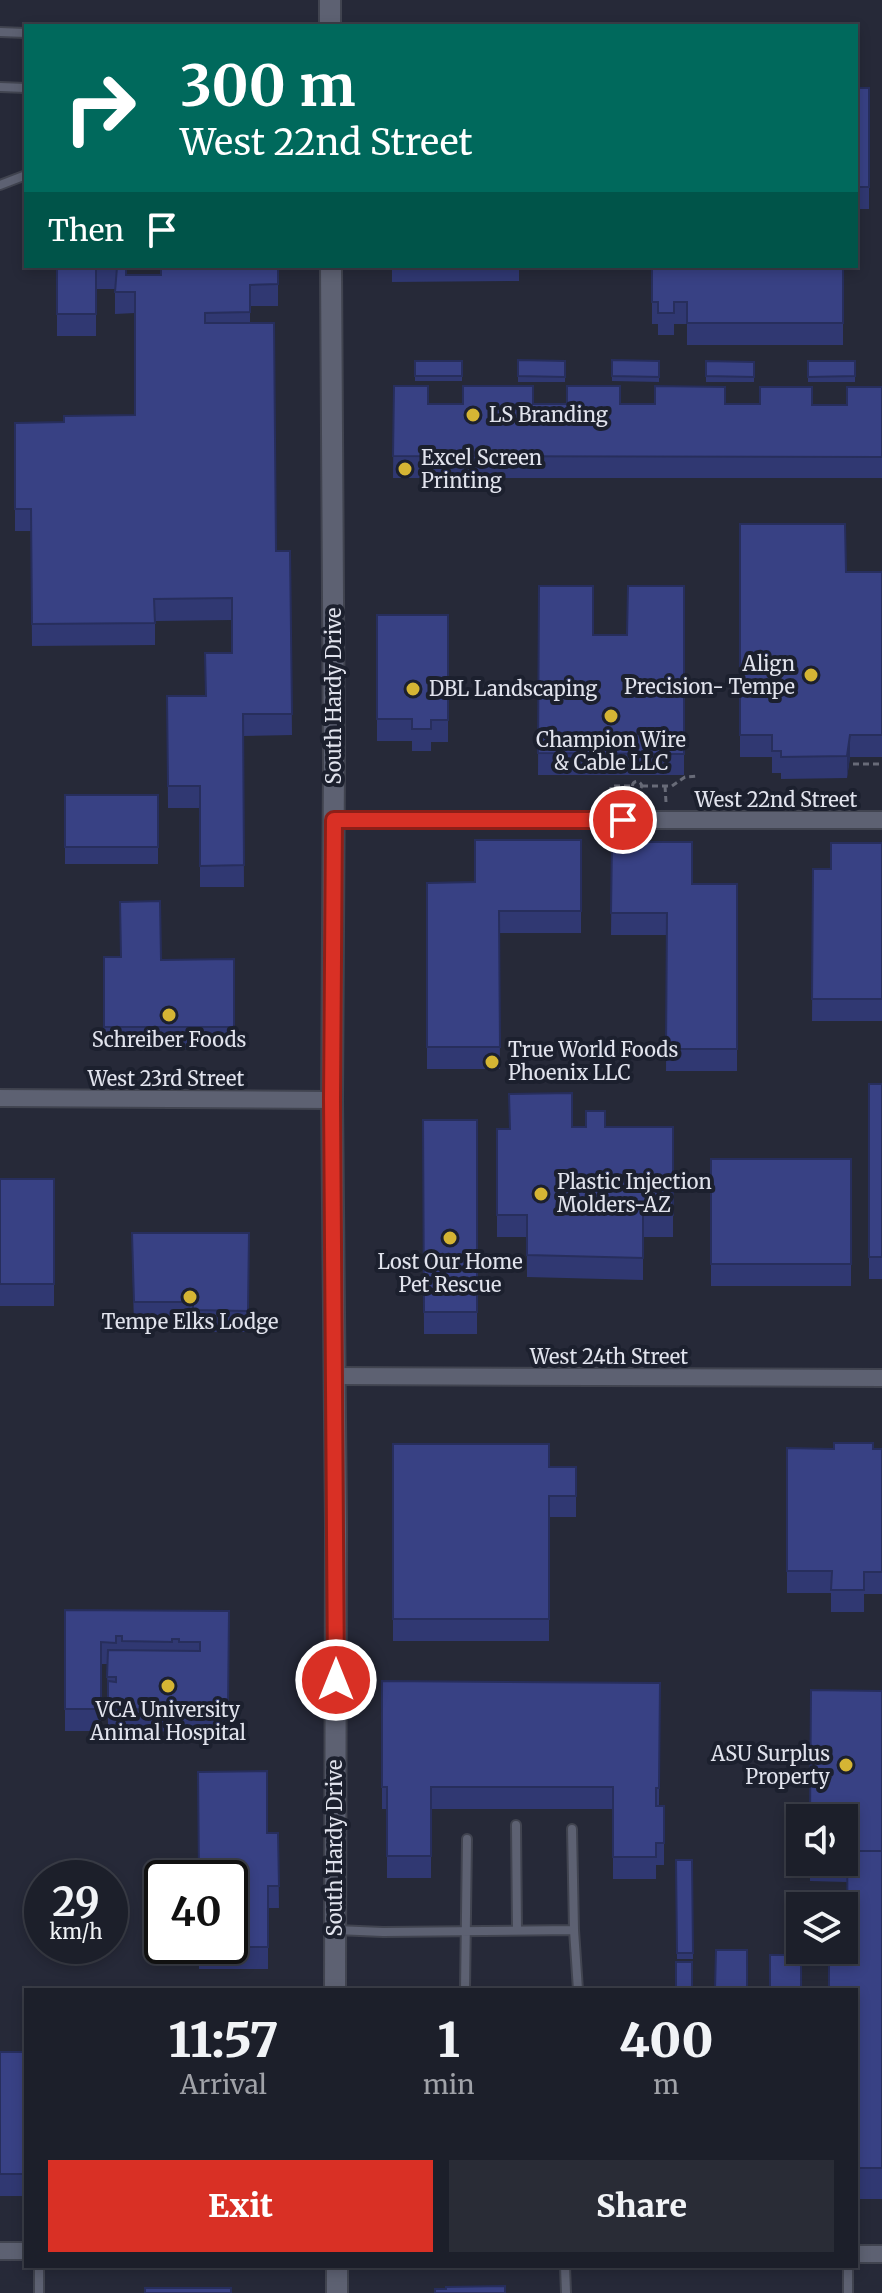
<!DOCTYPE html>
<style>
body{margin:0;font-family:Merriweather,serif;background:#292c36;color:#f1f3f6;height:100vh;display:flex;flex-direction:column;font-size:30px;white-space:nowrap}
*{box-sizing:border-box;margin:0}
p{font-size:26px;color:#a0a2a8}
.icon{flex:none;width:44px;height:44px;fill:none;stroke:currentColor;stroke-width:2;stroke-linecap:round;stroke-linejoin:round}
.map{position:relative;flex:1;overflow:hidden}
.side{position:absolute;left:24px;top:1988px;width:834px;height:280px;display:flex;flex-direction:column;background:#1c1f2a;border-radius:0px;box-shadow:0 4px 12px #0003,0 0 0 2px #3a3d47}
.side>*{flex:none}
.guide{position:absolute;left:24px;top:24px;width:834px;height:244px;border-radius:0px;box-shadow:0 4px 12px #0003,0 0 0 2px #3a3d47;background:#00695c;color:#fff;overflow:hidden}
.tools{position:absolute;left:786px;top:1804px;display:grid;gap:16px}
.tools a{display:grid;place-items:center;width:72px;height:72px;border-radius:0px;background:#1c1f2a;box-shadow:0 4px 12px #0003,0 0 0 2px #3a3d47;font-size:40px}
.speed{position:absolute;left:24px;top:1860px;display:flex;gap:16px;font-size:40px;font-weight:700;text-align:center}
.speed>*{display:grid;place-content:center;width:104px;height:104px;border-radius:50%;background:#1c1f2a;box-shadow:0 4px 12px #0003,0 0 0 2px #3a3d47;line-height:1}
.speed small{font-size:20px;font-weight:400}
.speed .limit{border:4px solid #111;border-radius:12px;background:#fff;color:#111}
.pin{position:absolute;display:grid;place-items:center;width:68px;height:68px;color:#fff;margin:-34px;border:4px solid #fff;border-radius:50%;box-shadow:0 2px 8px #0007}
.me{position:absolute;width:88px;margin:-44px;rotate:0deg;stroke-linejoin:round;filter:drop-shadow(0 0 6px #0008)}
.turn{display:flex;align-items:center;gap:28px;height:168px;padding:0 24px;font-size:36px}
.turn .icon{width:104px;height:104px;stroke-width:2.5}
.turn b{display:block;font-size:56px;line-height:68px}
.then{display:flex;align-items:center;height:76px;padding:0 24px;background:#0003;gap:16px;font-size:30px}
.eta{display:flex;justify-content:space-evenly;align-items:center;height:136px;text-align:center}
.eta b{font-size:48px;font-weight:800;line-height:56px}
.action{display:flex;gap:16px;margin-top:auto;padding:16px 24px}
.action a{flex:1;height:92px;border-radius:0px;background:#d93025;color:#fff;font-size:32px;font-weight:800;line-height:92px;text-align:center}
.action a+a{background:#292c36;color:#f1f3f6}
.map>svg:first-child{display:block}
</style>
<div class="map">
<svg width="882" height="2293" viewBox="0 0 882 2293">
<rect width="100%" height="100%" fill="#262938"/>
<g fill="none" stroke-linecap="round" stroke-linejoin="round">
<defs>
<path id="service" d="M 0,32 L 26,33
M 0,87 L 26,88
M 0,185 L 26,175
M 516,1825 L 517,1930
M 336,1930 L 383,1932 L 574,1930 L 572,1829
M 574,1930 L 578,1990
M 465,1990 L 467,1839
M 39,2266 L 39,2293
M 565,2266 L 566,2293
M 848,2266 L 848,2293"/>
<path id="minor" d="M 334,820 L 882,820
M 0,1098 L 332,1100
M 335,1376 L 882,1378
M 0,2251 L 26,2251
M 856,2254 L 882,2254"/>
<path id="tertiary" d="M 330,0 L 330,26
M 331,266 L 334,765 L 332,1100 L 336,1525 L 335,1990
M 337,2266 L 337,2293"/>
</defs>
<use href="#service" stroke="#414450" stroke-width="12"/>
<use href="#minor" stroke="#414450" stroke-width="20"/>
<use href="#tertiary" stroke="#414450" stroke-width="24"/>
<path stroke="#686b78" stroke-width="3" stroke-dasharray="6 4" stroke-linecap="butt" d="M 853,764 L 882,764
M632.5 786a4.5 4.5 0 1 1 9 0a4.5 4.5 0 1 1-9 0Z
M 642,786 L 672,786 L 685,777 L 697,776
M 665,786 L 666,802
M 611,803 L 611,786 L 633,786"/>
<use href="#service" stroke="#5d6172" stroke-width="8"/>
<use href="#minor" stroke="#5d6172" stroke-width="16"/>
<use href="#tertiary" stroke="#5d6172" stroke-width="20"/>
</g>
<path fill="#303872" d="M 856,88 L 869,88 L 869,209 L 859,209 L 859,264 L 856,264 Z
M 57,266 L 126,266 L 126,275 L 161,275 L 278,266 L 278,306 L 250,306 L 250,323 L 276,551 L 290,551 L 292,735 L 243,736 L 244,887 L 200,887 L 200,808 L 168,808 L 167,696 L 206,696 L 232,653 L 232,620 L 155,621 L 155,645 L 32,646 L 31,531 L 15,531 L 15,423 L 64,422 L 135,415 L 135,313 L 115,314 L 115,289 L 96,289 L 96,336 L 57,336 Z
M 392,266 L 519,266 L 519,281 L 392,282 Z
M 652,266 L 843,266 L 843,345 L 687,345 L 687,324 L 674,324 L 674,335 L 658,335 L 658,324 L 652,324 Z
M 518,360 L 565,361 L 565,382 L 518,382 Z
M 612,360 L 659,361 L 659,382 L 612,381 Z
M 415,361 L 462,361 L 462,381 L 415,381 Z
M 706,361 L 754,362 L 754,382 L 706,382 Z
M 808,361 L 855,361 L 855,382 L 808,382 Z
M 394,386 L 428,404 L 847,405 L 882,387 L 882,478 L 393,478 Z
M 740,524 L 846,572 L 882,572 L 882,757 L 850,757 L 847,778 L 781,779 L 781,773 L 772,773 L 772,757 L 740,757 Z
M 539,586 L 593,635 L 627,635 L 684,586 L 684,775 L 538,775 Z
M 377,615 L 448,615 L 448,742 L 431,742 L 431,751 L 412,751 L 412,741 L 377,741 Z
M 65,795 L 158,795 L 158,864 L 65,864 Z
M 581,840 L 581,933 L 499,933 L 500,1069 L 427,1069 L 427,883 L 475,882 Z
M 612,842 L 692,884 L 737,884 L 737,1071 L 666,1071 L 667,935 L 611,935 Z
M 882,843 L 882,1021 L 812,1021 L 813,869 L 831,869 Z
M 104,957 L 161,960 L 234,959 L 234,1049 L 104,1049 Z
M 869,1084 L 882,1084 L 882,1279 L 869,1279 Z
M 423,1120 L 477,1120 L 477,1334 L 424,1334 Z
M 572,1127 L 673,1127 L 673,1237 L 643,1237 L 643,1280 L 527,1277 L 527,1237 L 497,1237 L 497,1129 Z
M 711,1159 L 851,1159 L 851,1286 L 711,1286 Z
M 0,1179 L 54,1179 L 54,1306 L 0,1306 Z
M 249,1233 L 248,1332 L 193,1332 L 193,1324 L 134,1324 L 132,1255 Z
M 393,1444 L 549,1467 L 576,1467 L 576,1517 L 549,1517 L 549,1641 L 393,1641 Z
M 787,1448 L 882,1449 L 882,1594 L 864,1594 L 864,1612 L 831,1612 L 831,1593 L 787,1593 Z
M 65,1610 L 229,1611 L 228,1732 L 117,1731 L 117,1726 L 108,1726 L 107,1664 L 101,1664 L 101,1726 L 98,1726 L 98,1731 L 65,1731 Z
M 382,1681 L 660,1683 L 659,1806 L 664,1806 L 664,1865 L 656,1865 L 656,1879 L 613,1879 L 613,1809 L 431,1809 L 431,1878 L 387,1878 L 387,1809 L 382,1809 Z
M 882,1691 L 882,2199 L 856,2199 L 856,1990 L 848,1957 L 847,1882 L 810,1881 L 810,1862 L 844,1862 L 844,1818 Z
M 267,1833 L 278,1833 L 279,1908 L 268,1908 L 268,1969 L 199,1969 L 199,1946 Z
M 676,1860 L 692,1860 L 693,1959 L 677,1959 Z
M 0,2052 L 26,2052 L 26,2196 L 0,2196 Z"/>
<path fill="#272e5c" d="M 850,735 L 850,757 L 847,778 L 847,756 Z"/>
<path fill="#384184" stroke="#272e5c" stroke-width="2" d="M 415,23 L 480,23 L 480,26 L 415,26 Z
M 856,88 L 869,88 L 869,187 L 859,187 L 859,242 L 856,242 Z
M 57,266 L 126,266 L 126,275 L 161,275 L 161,266 L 278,266 L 278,284 L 250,285 L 250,312 L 205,313 L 205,323 L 274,323 L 276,551 L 290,551 L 292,714 L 243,714 L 244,865 L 200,866 L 200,786 L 168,786 L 167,696 L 206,696 L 205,653 L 232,653 L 232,598 L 154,599 L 155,623 L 32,624 L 31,509 L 15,509 L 15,423 L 64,422 L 64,416 L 135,415 L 135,292 L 115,292 L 117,267 L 96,267 L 96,314 L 57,314 Z
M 652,266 L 843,266 L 843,323 L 687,323 L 687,302 L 674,302 L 674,313 L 658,313 L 658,302 L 652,302 Z
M 518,360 L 565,361 L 565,377 L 518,376 Z
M 612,360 L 659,361 L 659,377 L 612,376 Z
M 415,361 L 462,361 L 462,376 L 415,376 Z
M 706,361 L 754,362 L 754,377 L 706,376 Z
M 808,361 L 855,361 L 855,376 L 808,377 Z
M 394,386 L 428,386 L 428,404 L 463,404 L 463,386 L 533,386 L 533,404 L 567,404 L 567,386 L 620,386 L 620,404 L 655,404 L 655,386 L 725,387 L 725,404 L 760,404 L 760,387 L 812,387 L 812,405 L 847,405 L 847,387 L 882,387 L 882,457 L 393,456 Z
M 740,524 L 845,524 L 846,572 L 882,572 L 882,735 L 850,735 L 847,756 L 781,757 L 781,751 L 772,751 L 772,735 L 740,735 Z
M 539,586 L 593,586 L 593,635 L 627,635 L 628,586 L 684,586 L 684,754 L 538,753 Z
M 377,615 L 448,615 L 448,720 L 431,720 L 431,729 L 412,729 L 412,719 L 377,719 Z
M 65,795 L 158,795 L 158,847 L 65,847 Z
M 475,840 L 581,840 L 581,911 L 499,911 L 500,1047 L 427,1047 L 427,883 L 475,882 Z
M 612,842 L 692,842 L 692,884 L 737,884 L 737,1049 L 666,1049 L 667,913 L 611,913 Z
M 831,843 L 882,843 L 882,999 L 812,999 L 813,869 L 831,869 Z
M 160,901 L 161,960 L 234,959 L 234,1027 L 104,1027 L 104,957 L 121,957 L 120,902 Z
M 869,1084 L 882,1084 L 882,1257 L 869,1257 Z
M 572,1093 L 572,1127 L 586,1127 L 586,1111 L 605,1111 L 605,1127 L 673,1127 L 673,1215 L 643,1215 L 643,1258 L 527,1255 L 527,1215 L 497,1215 L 497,1129 L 510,1129 L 509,1094 Z
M 423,1120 L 477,1120 L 477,1312 L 424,1312 Z
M 711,1159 L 851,1159 L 851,1264 L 711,1264 Z
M 0,1179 L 54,1179 L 54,1284 L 0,1284 Z
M 132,1233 L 249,1233 L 248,1311 L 193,1310 L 193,1302 L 134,1302 Z
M 834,1443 L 873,1443 L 873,1449 L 882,1449 L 882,1572 L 864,1572 L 864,1590 L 831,1590 L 832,1571 L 787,1571 L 787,1448 L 834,1449 Z
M 393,1444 L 549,1444 L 549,1467 L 576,1467 L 576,1496 L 549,1496 L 549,1619 L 393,1619 Z
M 65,1610 L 229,1611 L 228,1710 L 117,1709 L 117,1705 L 108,1705 L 108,1681 L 116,1682 L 116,1677 L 107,1677 L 108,1650 L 200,1651 L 200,1642 L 179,1642 L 179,1639 L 172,1639 L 172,1642 L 122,1641 L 122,1636 L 116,1636 L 116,1643 L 101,1642 L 101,1705 L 98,1705 L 98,1709 L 65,1709 Z
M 382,1681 L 660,1683 L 659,1788 L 656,1788 L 656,1806 L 664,1806 L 664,1843 L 656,1843 L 656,1857 L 613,1857 L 613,1787 L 431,1787 L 431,1856 L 387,1856 L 387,1787 L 382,1787 Z
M 811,1690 L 882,1691 L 882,1851 L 847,1851 L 847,1860 L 844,1860 L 844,1818 L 810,1818 Z
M 267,1771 L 267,1833 L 278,1833 L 279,1886 L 268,1886 L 268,1947 L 199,1947 L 199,1946 L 230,1946 L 230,1878 L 199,1878 L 198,1772 Z
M 847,1851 L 882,1851 L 882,2168 L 856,2168 L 856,1990 L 829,1990 L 829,1957 L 848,1957 Z
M 676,1860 L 692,1860 L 693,1953 L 677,1953 Z
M 716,1950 L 747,1950 L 747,1990 L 715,1990 Z
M 770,1955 L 801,1955 L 801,1990 L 770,1990 Z
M 676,1962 L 692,1962 L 692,1990 L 676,1990 Z
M 0,2052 L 26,2052 L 26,2174 L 0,2174 Z
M 505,2286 L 505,2293 L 435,2293 L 435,2289 L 446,2289 L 446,2287 Z
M 145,2288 L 231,2288 L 231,2293 L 145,2293 Z"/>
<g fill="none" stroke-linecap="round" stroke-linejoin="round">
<defs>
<path id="route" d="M 336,1680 L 332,1100 L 334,820 L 623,820"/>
</defs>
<use href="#route" stroke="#8d1f18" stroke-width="20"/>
<use href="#route" stroke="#d93025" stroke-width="14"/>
</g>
<g fill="#d5b534" stroke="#1c202e" stroke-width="3">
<circle cx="473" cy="415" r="8"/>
<circle cx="405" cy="469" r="8"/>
<circle cx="811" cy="675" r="8"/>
<circle cx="413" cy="689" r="8"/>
<circle cx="611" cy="716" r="8"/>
<circle cx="169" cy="1015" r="8"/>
<circle cx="492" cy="1062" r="8"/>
<circle cx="541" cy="1194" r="8"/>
<circle cx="450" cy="1238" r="8"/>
<circle cx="190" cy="1297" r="8"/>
<circle cx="168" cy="1686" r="8"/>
<circle cx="846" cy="1765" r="8"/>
</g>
<g text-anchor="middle" stroke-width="8" stroke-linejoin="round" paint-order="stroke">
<g font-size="20" fill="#e1e3ed" stroke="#1c202e" text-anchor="start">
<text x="489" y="422">LS Branding</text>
<text x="421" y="465">Excel Screen<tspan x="421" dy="23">Printing</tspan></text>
<text x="795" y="671" text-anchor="end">Align<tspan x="795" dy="23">Precision- Tempe</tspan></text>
<text x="429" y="696">DBL Landscaping</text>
<text x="611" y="747" text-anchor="middle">Champion Wire<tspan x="611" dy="23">&amp; Cable LLC</tspan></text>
<text x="169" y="1047" text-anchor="middle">Schreiber Foods</text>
<text x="508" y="1057">True World Foods<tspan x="508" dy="23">Phoenix LLC</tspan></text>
<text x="557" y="1189">Plastic Injection<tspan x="557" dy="23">Molders-AZ</tspan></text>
<text x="450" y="1269" text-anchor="middle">Lost Our Home<tspan x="450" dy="23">Pet Rescue</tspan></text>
<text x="190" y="1329" text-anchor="middle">Tempe Elks Lodge</text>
<text x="168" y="1717" text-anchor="middle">VCA University<tspan x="168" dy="23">Animal Hospital</tspan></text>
<text x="830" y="1761" text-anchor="end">ASU Surplus<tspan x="830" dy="23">Property</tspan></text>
</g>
<g font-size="20" fill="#e1e3ed" stroke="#1c202e">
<text transform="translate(334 696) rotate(-90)" y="7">South Hardy Drive</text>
<text x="776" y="807">West 22nd Street</text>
<text x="166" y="1086">West 23rd Street</text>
<text x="609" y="1364">West 24th Street</text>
<text transform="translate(335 1848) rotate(-90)" y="7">South Hardy Drive</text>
</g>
</g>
</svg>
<div class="tools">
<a><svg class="icon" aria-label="sound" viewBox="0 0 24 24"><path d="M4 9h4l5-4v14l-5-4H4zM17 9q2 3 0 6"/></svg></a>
<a><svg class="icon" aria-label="layers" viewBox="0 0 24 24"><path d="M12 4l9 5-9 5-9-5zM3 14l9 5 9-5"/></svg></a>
</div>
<div class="speed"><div>29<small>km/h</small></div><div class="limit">40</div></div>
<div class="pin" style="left:623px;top:820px;background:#d93025"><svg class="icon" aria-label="arrive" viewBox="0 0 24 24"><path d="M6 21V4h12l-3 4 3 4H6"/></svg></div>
<svg class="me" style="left:336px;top:1680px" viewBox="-20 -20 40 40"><circle r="17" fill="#d93025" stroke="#fff" stroke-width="3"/><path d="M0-11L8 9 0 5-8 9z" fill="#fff"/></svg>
<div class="guide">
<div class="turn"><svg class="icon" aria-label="right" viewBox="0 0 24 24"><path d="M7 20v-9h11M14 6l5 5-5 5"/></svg><div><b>300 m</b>West 22nd Street</div></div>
<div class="then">Then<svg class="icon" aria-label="arrive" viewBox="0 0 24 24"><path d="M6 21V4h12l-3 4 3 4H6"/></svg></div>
</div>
<section class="side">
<div class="eta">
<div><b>11:57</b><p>Arrival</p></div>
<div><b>1</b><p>min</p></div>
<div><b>400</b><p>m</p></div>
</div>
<div class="action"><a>Exit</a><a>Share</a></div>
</section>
</div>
